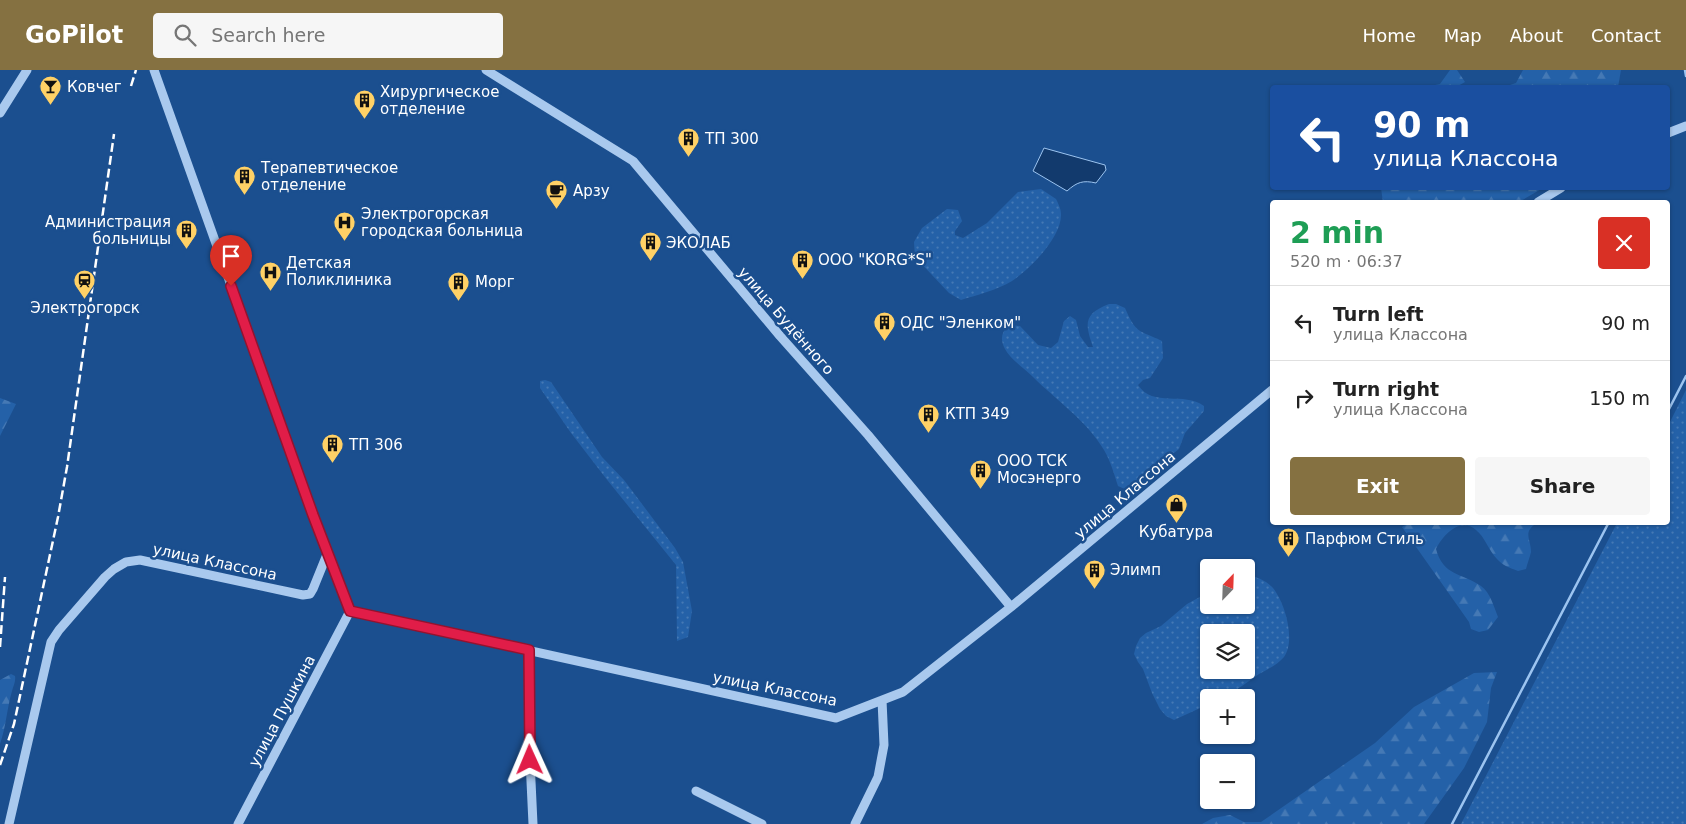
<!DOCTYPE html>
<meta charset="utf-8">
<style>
body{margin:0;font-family:"DejaVu Sans",sans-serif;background:#f6f6f6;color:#222;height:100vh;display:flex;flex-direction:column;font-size:19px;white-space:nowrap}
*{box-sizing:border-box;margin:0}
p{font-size:16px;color:#767676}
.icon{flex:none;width:28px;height:28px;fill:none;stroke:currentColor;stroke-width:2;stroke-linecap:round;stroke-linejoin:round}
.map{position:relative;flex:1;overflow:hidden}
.panel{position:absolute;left:1270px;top:130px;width:400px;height:325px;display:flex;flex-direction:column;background:#fff;border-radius:5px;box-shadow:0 1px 4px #0004}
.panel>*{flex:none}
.guide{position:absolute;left:1270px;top:15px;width:400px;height:105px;border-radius:5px;box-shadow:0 1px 4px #0004;background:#1a4fa0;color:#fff;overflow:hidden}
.needle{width:32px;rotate:23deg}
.fabs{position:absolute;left:1200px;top:489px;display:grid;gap:10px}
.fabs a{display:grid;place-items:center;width:55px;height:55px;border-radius:5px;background:#fff;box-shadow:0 1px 4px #0004;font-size:25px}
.pin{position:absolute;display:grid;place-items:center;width:42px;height:42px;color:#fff;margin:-51px -21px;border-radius:50% 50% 50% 0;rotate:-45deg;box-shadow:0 0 5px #0007}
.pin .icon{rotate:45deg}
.me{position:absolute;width:55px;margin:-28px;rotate:359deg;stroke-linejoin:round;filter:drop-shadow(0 0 4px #0008)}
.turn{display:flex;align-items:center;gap:18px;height:105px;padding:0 20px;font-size:22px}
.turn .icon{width:65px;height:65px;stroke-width:2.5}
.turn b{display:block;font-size:35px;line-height:42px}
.round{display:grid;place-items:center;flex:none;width:52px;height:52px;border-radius:5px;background:#f6f6f6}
.head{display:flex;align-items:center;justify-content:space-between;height:85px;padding:0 20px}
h1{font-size:30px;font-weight:800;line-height:38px;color:#1e9e55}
.primary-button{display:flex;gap:10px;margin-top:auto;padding:10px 20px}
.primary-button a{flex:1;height:58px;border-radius:5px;background:#857141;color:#fff;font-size:20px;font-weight:800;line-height:58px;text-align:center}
.primary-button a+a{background:#f6f6f6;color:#222}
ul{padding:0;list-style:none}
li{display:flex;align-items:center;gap:15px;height:75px;padding:0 20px;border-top:1px solid #e0e0e0}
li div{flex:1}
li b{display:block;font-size:19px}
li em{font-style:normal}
header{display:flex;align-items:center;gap:30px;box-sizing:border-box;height:70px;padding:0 25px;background:#857141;color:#fff}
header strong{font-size:24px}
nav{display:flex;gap:28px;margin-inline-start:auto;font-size:18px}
.search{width:350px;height:45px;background:#f6f6f6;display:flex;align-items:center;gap:12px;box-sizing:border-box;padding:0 18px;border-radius:5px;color:#767676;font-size:19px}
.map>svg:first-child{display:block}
</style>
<header>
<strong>GoPilot</strong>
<div class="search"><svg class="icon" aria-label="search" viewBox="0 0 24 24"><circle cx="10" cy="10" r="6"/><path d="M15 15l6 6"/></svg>Search here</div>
<nav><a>Home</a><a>Map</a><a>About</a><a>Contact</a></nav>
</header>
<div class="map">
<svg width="1686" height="754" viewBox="0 0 1686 754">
<defs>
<pattern id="grass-dots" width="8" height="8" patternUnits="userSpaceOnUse" patternTransform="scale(1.25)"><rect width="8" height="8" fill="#2461a8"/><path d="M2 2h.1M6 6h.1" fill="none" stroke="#4579b5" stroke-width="1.8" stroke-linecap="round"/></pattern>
<pattern id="forest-firs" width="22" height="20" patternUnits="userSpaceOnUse" patternTransform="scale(1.25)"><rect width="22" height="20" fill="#2461a8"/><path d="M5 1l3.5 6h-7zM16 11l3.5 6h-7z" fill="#4579b5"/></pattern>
</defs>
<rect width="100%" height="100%" fill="#1b4f8f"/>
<path fill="url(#grass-dots)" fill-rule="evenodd" d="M 1041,119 L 1056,129 C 1058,133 1061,139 1061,144 C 1062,167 1030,199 1012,211 C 997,220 977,225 961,230 L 949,223 L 915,187 L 914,172 L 922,158 L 947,139 L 958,140 L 962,151 L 955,161 L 955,165 L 963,168 L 987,153 L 1018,122 Z
M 1109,234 L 1116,234 L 1125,238 C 1136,264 1139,260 1162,271 L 1163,288 L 1150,308 L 1143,310 L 1138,315 C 1153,338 1184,321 1204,336 L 1204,341 L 1185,363 L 1179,379 L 1127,420 L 1118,416 C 1114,404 1111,392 1104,380 C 1087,351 1056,330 1032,306 C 1024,298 1010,289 1005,279 C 1000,270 1001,262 1009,255 L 1020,256 L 1038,275 L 1051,278 L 1058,272 L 1064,251 L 1070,246 L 1076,250 L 1080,266 L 1088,277 L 1093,277 C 1085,254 1083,244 1109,234 Z
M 545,310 L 551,312 L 602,387 L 624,410 L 675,478 L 683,492 L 692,541 L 688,567 L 677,571 L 676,495 L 608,411 L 571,363 L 540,318 L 540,311 Z
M 1686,320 L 1686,754 L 1461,754 L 1617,453 L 1668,452 L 1668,356 Z
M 1246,504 C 1256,507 1266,510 1273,518 C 1285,533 1296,570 1284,587 C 1277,595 1268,599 1259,604 C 1249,611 1238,619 1227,626 L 1223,627 L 1209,628 L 1209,634 L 1174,650 L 1166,646 L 1160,639 L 1152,623 L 1143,599 L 1138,592 L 1134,584 L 1136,576 L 1140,568 L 1146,563 L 1161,556 L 1187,534 L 1209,522 L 1209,535 L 1246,535 ZM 1246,562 L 1246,600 L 1209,600 L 1209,562 Z"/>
<path fill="url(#forest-firs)" d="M 1450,0 L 1457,0 L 1465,12 L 1456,17 L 1426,17 L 1440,14 Z
M 1523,0 L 1621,0 L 1618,17 L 1504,17 L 1516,13 Z
M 1381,118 L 1543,118 L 1519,132 L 1383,132 Z
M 0,328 L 16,334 L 0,366 Z
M 1409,453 L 1537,453 C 1522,462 1531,469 1531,482 C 1530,487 1527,494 1526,499 L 1518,501 C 1510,498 1502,495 1497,489 C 1489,481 1485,467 1476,460 C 1460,446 1442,466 1436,479 C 1443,506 1462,503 1481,516 C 1490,522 1494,537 1498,547 L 1488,560 L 1479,562 L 1471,559 L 1469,552 L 1402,457 Z
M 1497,602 L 1491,618 L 1487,652 L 1464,698 L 1424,754 L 1202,754 L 1213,748 L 1230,745 L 1244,752 L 1261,752 L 1375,673 L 1414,637 L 1474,603 Z
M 11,604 L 15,606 C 16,612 13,616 12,621 C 7,638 6,657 0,674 L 0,610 Z"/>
<path fill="#123a6d" stroke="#9cc4f0" d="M 1044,78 L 1105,95 L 1106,100 L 1096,113 C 1083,110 1077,112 1067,121 L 1033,101 Z"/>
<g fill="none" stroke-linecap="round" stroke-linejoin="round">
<path stroke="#9cc4f0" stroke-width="2.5" d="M 1685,0 L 1686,6
M 1668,341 L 1686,306
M 1452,754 L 1609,452"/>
<path stroke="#a9c9ee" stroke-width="9" d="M 154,0 L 313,445 L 350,541
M 486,0 L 633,91 L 780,266 L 868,365 L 1011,537
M 0,43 L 27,0
M 1668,63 L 1686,56
M 1538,132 L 1561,118
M 350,541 L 836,648 L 903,622 L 1011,537 L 1272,320
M 529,580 L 530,690 L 533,754
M 696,721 L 762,754
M 9,754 L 51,572 L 59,560 L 105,507 L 114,499 L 126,492 L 140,490 L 303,525 L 310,524 L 313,519 L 328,482
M 238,754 L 350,541
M 855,754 L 878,707 L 884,675 L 882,630"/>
<path stroke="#fff" stroke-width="2.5" stroke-dasharray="9 4" stroke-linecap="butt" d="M 131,16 L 136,0
M 0,577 L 5,507
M 0,695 L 14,654 L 58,447 L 67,397 L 114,64"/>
</g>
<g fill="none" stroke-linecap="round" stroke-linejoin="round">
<defs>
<path id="route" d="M 231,216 L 313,445 L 350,541 L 529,580 L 530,690"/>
</defs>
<use href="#route" stroke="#92132f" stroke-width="12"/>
<use href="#route" stroke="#e11d48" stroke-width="9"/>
</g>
<defs>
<symbol id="bar-pin" viewBox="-11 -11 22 30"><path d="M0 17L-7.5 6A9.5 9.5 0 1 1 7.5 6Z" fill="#ffd166" stroke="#1b4f8f"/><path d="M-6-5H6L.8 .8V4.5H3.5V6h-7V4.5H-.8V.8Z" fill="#111"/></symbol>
<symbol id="building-pin" viewBox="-11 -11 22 30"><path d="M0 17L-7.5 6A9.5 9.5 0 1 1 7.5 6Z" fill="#ffd166" stroke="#1b4f8f"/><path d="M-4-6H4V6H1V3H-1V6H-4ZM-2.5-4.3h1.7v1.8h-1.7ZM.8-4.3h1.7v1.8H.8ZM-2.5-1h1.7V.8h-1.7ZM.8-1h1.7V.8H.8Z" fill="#111"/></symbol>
<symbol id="cafe-pin" viewBox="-11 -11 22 30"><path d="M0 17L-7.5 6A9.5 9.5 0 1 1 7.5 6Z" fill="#ffd166" stroke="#1b4f8f"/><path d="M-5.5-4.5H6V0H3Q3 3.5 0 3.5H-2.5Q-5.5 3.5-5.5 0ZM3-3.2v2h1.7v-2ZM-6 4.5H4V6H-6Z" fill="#111"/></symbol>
<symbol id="hospital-pin" viewBox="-11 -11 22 30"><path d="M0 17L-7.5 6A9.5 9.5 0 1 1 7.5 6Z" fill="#ffd166" stroke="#1b4f8f"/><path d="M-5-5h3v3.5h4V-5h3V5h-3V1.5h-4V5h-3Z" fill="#111"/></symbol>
<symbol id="station-pin" viewBox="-11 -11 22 30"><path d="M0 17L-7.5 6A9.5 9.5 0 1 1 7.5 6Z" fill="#ffd166" stroke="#1b4f8f"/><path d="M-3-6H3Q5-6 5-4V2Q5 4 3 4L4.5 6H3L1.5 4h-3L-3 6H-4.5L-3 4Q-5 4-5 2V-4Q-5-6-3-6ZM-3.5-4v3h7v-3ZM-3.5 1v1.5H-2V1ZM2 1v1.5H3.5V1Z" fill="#111"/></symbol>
<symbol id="shop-pin" viewBox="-11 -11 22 30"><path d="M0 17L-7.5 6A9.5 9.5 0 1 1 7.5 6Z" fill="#ffd166" stroke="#1b4f8f"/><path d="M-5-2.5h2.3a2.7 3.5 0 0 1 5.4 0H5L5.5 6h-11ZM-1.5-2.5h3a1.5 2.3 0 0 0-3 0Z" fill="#111"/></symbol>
</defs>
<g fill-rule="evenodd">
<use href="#bar-pin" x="38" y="4" width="25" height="34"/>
<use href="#building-pin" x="352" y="18" width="25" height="34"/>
<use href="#building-pin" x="676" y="56" width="25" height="34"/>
<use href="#building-pin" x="232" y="94" width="25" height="34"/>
<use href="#cafe-pin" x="544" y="108" width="25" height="34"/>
<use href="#hospital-pin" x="332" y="140" width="25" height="34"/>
<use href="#building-pin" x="174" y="148" width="25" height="34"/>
<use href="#building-pin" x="638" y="160" width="25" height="34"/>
<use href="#building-pin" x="790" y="178" width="25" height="34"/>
<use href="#hospital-pin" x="258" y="190" width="25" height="34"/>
<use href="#station-pin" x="72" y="198" width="25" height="34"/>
<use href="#building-pin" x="446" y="200" width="25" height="34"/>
<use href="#building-pin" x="872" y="240" width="25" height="34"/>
<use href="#building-pin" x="916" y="332" width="25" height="34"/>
<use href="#building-pin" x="320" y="362" width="25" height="34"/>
<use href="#building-pin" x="968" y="388" width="25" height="34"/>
<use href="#shop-pin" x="1164" y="422" width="25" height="34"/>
<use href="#building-pin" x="1276" y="456" width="25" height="34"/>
<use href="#building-pin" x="1082" y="488" width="25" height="34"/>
</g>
<g text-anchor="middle" stroke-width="5" stroke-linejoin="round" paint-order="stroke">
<g font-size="15" fill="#fff" stroke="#1b4f8f" text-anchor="start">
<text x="67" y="22">Ковчег</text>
<text x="380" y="27">Хирургическое<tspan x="380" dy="17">отделение</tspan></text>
<text x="705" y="74">ТП 300</text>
<text x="261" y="103">Терапевтическое<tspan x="261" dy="17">отделение</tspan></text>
<text x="573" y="126">Арзу</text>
<text x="361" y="149">Электрогорская<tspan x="361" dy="17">городская больница</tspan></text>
<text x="171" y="157" text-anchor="end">Администрация<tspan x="171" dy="17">больницы</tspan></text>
<text x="666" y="178">ЭКОЛАБ</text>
<text x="818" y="195">ООО "KORG*S"</text>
<text x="286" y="198">Детская<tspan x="286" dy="17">Поликлиника</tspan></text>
<text x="475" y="217">Морг</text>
<text x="85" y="243" text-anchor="middle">Электрогорск</text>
<text x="900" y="258">ОДС "Эленком"</text>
<text x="945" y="349">КТП 349</text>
<text x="349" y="380">ТП 306</text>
<text x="997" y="396">ООО ТСК<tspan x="997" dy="17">Мосэнерго</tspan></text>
<text x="1176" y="467" text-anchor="middle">Кубатура</text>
<text x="1305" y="474">Парфюм Стиль</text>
<text x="1110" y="505">Элимп</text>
</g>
<g font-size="15" fill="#fff" stroke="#1b4f8f">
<text transform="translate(786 251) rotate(49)" y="5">улица Будённого</text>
<text transform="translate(1125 425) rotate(-40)" y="5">улица Классона</text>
<text transform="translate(215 492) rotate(12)" y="5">улица Классона</text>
<text transform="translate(775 619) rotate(11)" y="5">улица Классона</text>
<text transform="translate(282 641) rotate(-62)" y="5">улица Пушкина</text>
</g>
</g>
</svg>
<div class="fabs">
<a><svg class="needle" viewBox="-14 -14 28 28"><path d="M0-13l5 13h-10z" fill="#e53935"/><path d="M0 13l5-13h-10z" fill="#767676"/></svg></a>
<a><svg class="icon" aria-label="layers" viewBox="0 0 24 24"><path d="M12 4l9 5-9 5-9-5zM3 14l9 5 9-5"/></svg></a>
<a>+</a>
<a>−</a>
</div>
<div class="pin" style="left:231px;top:216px;background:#d93025"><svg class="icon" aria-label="arrive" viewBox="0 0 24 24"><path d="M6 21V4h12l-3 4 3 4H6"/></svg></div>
<svg class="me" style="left:530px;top:690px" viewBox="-20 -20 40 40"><path d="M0-17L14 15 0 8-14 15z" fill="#e11d48" stroke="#fff" stroke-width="4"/></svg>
<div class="guide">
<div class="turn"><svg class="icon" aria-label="left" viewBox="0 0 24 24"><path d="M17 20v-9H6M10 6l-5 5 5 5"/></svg><div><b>90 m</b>улица Классона</div></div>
</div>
<section class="panel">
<div class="head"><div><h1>2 min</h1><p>520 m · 06:37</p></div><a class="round" style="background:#d93025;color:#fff"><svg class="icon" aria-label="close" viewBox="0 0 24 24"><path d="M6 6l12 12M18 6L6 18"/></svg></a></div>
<ul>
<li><svg class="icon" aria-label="left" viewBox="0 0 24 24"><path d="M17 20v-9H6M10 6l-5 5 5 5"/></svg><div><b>Turn left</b><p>улица Классона</p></div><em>90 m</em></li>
<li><svg class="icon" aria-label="right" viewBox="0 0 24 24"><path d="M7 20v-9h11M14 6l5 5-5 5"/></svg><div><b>Turn right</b><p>улица Классона</p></div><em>150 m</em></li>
</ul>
<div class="primary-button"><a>Exit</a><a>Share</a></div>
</section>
</div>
